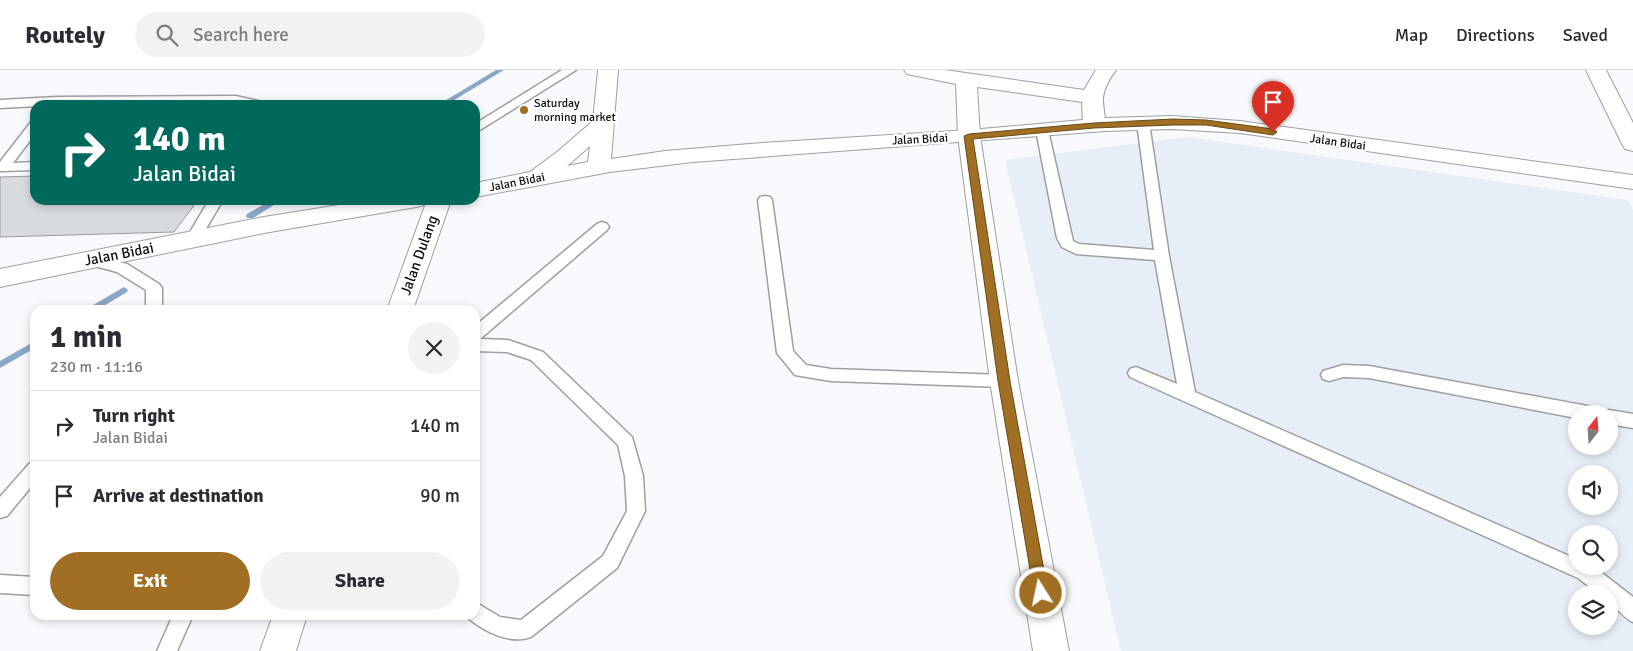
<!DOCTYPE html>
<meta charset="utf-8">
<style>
body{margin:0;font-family:Signika,sans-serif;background:#f2f2f3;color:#2b2b33;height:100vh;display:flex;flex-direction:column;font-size:19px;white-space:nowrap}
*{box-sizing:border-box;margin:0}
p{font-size:16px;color:#7c7c81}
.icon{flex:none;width:28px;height:28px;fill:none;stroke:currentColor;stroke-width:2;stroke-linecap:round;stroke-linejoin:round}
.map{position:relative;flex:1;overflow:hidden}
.sheet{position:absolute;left:30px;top:235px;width:450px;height:315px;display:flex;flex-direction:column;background:#fff;border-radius:15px;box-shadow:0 2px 8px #0003}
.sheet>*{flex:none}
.banner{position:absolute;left:30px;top:30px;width:450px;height:105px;border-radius:15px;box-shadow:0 2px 8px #0003;background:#00695c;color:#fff;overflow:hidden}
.needle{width:32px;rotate:17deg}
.fabs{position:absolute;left:1568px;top:335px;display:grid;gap:10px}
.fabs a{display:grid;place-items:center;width:50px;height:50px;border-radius:50%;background:#fff;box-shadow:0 2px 8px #0003;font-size:25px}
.pin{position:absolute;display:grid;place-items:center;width:42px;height:42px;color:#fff;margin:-51px -21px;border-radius:50% 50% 50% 0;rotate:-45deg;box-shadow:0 0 5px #0007}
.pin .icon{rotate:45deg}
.me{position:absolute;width:55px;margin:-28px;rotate:350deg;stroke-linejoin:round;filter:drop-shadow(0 0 4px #0008)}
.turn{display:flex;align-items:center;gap:18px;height:105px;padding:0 20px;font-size:22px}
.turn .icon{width:65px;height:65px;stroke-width:2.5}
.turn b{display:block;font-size:35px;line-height:42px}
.round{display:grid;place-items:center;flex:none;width:52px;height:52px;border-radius:26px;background:#f2f2f3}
.head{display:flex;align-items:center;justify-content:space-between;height:85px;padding:0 20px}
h1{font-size:30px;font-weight:800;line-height:38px}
.cta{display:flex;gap:10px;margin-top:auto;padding:10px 20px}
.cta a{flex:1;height:58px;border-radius:30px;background:#a06f23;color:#fff;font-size:20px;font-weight:800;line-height:58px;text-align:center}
.cta a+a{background:#f2f2f3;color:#2b2b33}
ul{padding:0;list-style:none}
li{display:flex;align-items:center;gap:15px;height:70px;padding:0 20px;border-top:1px solid #e1e1e2}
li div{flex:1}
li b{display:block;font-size:19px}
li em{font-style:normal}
header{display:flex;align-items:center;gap:30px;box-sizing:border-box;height:70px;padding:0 25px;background:#fff;border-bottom:1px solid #e1e1e2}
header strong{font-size:24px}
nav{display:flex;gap:28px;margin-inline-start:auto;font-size:18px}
.search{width:350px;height:45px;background:#f2f2f3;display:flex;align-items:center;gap:12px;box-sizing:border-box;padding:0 18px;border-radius:28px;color:#7c7c81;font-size:19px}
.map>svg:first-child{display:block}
</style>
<header>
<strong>Routely</strong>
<div class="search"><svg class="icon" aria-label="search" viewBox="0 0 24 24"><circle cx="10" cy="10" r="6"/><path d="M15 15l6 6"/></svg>Search here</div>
<nav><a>Map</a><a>Directions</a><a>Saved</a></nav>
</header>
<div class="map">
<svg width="1633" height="581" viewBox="0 0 1633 581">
<rect width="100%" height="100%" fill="#f7f9fc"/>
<path fill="#e6eef7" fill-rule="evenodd" d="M 1188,67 L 1628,130 L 1633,140 L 1633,581 L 1121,581 L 1005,90 ZM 1576,344 L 1609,344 L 1609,376 L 1576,376 ZM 1576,404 L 1609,404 L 1609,436 L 1576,436 ZM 1576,464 L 1609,464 L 1609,496 L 1576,496 ZM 1576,524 L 1609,524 L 1609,556 L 1576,556 Z"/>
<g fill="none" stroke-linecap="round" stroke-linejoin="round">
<path fill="#8ca6c7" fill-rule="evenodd" d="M 496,0 L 504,0 L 446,35 L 438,35 Z
M 272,130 L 282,130 L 253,148 L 247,148 L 246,146 L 247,144 Z
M 124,217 L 128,220 L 127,222 L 97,240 L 87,240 L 88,238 Z
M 35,271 L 35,278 L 0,298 L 0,291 Z"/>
</g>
<path fill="#d8dbde" stroke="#989a9d" d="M 35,106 L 35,130 L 198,130 L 174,162 L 0,167 L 0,107 Z"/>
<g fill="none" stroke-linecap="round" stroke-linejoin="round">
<defs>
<path id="service" d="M 562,0 L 576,0 L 475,63 L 475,54 Z
M 236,26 L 263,32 L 265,35 L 57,35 L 0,38 L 0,30 L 57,27 Z
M 1143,49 L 1149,53 L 1169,186 L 1195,322 L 1576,489 L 1576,496 L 1593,496 L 1633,527 L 1633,552 C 1623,548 1618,538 1609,531 L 1609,524 L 1599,524 L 1578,508 L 1130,307 L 1128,303 L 1130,299 L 1136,297 L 1177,314 L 1155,190 L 1076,184 L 1062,177 L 1057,168 L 1036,60 L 1042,56 L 1048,60 L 1073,171 L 1079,174 L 1154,180 L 1137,53 Z
M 35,51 L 35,64 L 13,93 L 35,92 L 35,100 L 0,101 L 0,92 L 31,52 Z
M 765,126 L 770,127 L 772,130 L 793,281 L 806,295 L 831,299 L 1004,305 L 1010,306 L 1012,311 L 1010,316 L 1004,317 L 831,311 L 795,305 L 777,283 L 758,130 L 760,127 Z
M 209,130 L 223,130 L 198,172 L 188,172 L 186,169 Z
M 602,152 L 607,154 L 609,157 L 607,160 L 480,269 L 508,270 L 543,282 L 632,367 L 643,406 L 645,441 L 617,498 L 531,567 C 510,575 484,561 468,548 L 467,545 L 475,545 L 475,532 L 500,547 L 521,550 L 603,486 L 627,441 L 625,406 L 618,375 L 531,290 L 507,282 L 475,281 L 475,256 L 597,154 Z
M 92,185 L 127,194 L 159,214 L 162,218 L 162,240 L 146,240 L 146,220 L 117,202 L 87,194 L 85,190 L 87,186 Z
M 1343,295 L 1369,296 L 1593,337 L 1599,339 L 1601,344 L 1576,344 L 1576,348 L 1369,308 L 1343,307 L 1329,311 L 1323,309 L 1321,305 L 1323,301 Z
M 1609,340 L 1633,344 L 1633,358 L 1609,354 L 1609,344 L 1602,344 Z
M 35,392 L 35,412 L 7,446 L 0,448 L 0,427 L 29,394 Z
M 0,505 L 35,507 L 35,525 L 0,523 Z
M 173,545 L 193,545 L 177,581 L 157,581 Z"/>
<path id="minor" d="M 904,0 L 945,0 L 1084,20 L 1096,0 L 1116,0 C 1110,8 1105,16 1103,27 C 1102,37 1108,51 1102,60 L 1094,61 L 1086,60 L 1083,55 L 1082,32 L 977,17 L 980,66 L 1018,311 L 1069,581 L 1033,581 L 990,311 L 958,66 L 956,14 L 907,4 Z
M 1586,0 L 1606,0 L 1633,53 L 1633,81 L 1625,79 L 1622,74 Z
M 427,130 L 451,130 L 413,240 L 387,240 Z
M 273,545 L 307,545 L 296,581 L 260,581 Z"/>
<path id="tertiary" d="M 598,0 L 618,0 L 611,89 L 665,81 L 762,73 L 970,60 L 1105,48 L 1172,46 L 1240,51 L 1633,105 L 1633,119 L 1240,63 L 1172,59 L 1105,61 L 693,92 L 610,102 L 475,127 L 475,113 L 530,102 L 557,82 L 593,51 ZM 590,76 L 588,92 L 567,96 Z
M 370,130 L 428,130 L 424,135 L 416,137 L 264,163 L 0,217 L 0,199 L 264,147 Z"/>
</defs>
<use href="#service" stroke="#9d9fa2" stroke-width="3"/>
<use href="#minor" stroke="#9d9fa2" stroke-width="2"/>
<use href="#tertiary" stroke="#9d9fa2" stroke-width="2"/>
<use href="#service" fill="#fff" fill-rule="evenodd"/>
<use href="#minor" fill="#fff" fill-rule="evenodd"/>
<use href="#tertiary" fill="#fff" fill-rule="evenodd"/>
</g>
<path fill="#a06f23" stroke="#684817" d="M 1173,49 L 1206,50 L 1273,59 L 1277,62 L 1273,65 L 1206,55 L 1173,55 L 1094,58 L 973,69 L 1010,311 L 1048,523 L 1046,528 L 1041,530 L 1036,528 L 1034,523 L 998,311 L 964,66 L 969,64 L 1094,53 Z"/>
<circle fill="#a06f23" stroke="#fff" stroke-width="2" cx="524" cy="40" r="5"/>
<g text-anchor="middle" stroke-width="4.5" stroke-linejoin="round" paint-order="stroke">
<g font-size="12" fill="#0e0f10" stroke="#fff" text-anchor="start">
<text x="534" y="37">Saturday<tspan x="534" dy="14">morning market</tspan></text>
</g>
<g font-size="12" fill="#0e0f10" stroke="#fff">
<text transform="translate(920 69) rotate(-3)" y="4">Jalan Bidai</text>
<text transform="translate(1338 72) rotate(8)" y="4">Jalan Bidai</text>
<text transform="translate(517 112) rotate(-11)" y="4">Jalan Bidai</text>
</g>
<g font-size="15" fill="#0e0f10" stroke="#fff">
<text transform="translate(119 184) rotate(-11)" y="5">Jalan Bidai</text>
<text transform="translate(419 185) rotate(-70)" y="5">Jalan Dulang</text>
</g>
</g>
</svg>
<div class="fabs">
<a><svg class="needle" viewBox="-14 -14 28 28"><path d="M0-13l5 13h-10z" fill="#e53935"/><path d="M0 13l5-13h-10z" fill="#7c7c81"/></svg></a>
<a><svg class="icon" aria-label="sound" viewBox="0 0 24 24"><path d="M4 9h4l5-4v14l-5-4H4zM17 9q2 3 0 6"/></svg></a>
<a><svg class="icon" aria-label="search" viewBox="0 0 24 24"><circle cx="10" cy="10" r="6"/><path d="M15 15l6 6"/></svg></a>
<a><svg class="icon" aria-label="layers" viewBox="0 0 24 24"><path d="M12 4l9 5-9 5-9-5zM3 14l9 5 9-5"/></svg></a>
</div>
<div class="pin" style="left:1273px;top:62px;background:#d93025"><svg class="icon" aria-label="arrive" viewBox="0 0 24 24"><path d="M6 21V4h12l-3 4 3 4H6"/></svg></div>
<svg class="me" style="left:1041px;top:523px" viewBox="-20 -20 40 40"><circle r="17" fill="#a06f23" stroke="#fff" stroke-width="3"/><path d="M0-11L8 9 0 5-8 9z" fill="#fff"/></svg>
<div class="banner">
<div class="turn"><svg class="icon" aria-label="right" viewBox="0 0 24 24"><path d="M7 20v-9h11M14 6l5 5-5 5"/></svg><div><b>140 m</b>Jalan Bidai</div></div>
</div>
<section class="sheet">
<div class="head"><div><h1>1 min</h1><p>230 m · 11:16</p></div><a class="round"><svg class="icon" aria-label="close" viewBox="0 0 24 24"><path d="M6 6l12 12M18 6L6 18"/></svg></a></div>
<ul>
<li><svg class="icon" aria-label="right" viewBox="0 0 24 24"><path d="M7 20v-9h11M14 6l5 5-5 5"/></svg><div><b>Turn right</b><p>Jalan Bidai</p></div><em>140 m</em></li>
<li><svg class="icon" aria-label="arrive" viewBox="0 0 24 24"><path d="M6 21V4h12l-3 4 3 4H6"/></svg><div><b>Arrive at destination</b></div><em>90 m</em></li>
</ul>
<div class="cta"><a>Exit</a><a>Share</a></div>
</section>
</div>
